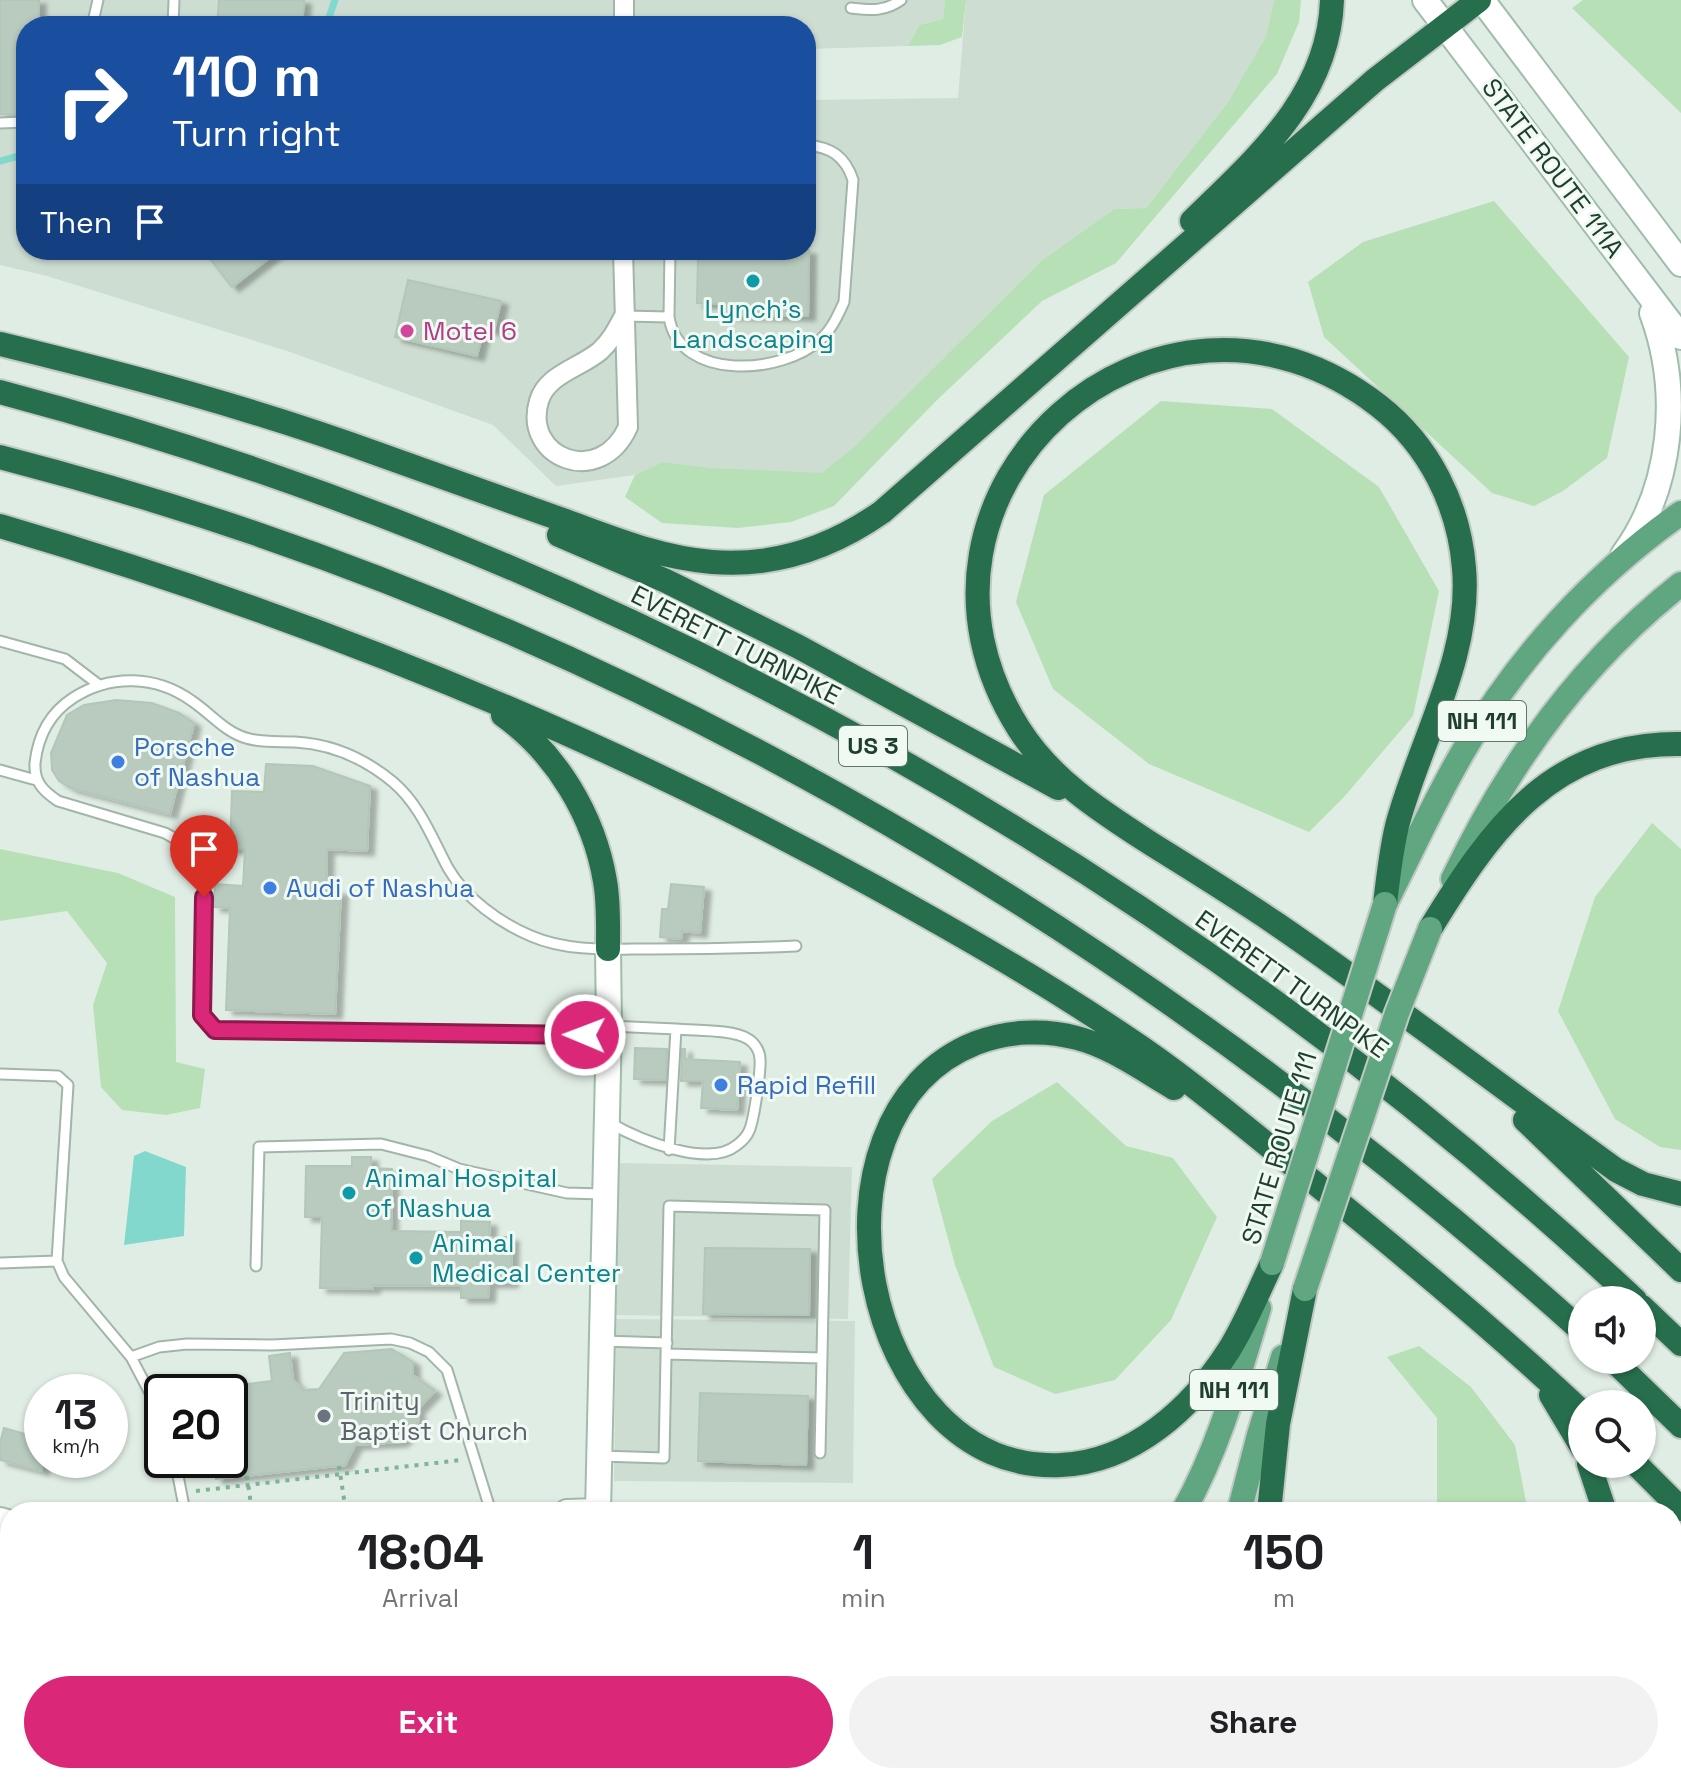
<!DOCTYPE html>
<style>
body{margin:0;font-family:"Space Grotesk",sans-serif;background:#f2f2f2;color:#202124;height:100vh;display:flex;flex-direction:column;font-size:30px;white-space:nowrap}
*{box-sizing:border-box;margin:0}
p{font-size:26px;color:#757577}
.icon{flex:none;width:44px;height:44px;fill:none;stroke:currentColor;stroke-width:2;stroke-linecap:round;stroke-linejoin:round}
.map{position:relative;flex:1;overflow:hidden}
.drawer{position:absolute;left:0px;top:1502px;width:1682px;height:282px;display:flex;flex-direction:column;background:#fff;border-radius:32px 32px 0 0;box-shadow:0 2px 6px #0004}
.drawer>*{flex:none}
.hud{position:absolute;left:16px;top:16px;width:800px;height:244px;border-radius:32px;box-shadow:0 2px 6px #0004;background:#1a4fa0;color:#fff;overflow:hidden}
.fabs{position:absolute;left:1568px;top:1286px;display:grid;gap:16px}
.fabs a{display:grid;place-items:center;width:88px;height:88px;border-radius:50%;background:#fff;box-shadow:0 2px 6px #0004;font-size:40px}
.speed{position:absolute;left:24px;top:1374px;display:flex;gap:16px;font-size:40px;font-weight:700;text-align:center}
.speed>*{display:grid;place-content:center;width:104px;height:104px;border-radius:50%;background:#fff;box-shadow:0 2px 6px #0004;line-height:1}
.speed small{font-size:20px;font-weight:400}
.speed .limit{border:4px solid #111;border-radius:12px;background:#fff;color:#111}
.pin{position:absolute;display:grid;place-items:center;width:68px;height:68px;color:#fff;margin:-82px -34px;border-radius:50% 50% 50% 0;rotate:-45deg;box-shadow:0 0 8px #0007}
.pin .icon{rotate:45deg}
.me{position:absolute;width:88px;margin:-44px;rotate:271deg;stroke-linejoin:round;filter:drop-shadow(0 0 6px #0008)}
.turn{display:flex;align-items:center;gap:28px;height:168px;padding:0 24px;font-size:36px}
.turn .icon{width:104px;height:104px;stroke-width:2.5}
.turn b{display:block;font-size:56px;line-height:68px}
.then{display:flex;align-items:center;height:76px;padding:0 24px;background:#0003;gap:16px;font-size:30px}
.eta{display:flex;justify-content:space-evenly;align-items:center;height:136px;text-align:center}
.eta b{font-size:48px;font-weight:700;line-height:56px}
.cta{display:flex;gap:16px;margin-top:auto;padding:16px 24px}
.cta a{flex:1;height:92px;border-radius:48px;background:#db2777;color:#fff;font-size:32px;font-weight:700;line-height:92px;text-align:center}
.cta a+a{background:#f2f2f2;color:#202124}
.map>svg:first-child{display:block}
</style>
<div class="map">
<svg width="1681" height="1783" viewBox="0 0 1681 1783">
<defs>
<filter id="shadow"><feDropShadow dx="7" dy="4.5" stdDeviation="2" flood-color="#0004"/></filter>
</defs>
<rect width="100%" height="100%" fill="#e0ede4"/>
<path fill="#ceddd2" d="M 0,0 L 945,0 L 943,19 L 919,25 L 908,46 L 806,49 L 806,26 L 26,26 L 26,250 L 806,250 L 806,100 L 958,98 L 966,0 L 1274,0 L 1266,36 L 1228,102 L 1146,208 L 1114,209 L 1041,261 L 855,446 L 822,474 L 713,468 L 663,462 L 635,475 L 556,486 L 493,425 L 290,352 L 47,276 L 0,265 Z
M 619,1163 L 852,1167 L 848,1319 L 616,1315 Z
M 616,1319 L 855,1321 L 853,1483 L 614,1481 Z"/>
<path fill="#b7e0b6" d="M 945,0 L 966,0 L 962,37 L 940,45 L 908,46 L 919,25 L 943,19 Z
M 1274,0 L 1301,0 L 1299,22 L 1277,74 L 1116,263 L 1042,301 L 937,400 L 834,506 L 791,522 L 738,528 L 662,523 L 625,497 L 635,475 L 663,462 L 713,468 L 822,473 L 855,446 L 1041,261 L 1114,209 L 1146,208 L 1228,102 L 1266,36 Z
M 1583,0 L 1681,0 L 1681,113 L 1572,8 Z
M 1494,201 L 1629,357 L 1607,458 L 1563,491 L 1534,506 L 1492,493 L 1324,337 L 1308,282 L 1363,242 Z
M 1161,401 L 1272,409 L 1379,487 L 1439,591 L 1413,716 L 1344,797 L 1309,832 L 1149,764 L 1053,689 L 1016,602 L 1044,495 Z
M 1652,823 L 1681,849 L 1681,1150 L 1660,1147 L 1615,1119 L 1558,1011 L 1595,897 Z
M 0,849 L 118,873 L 175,897 L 176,1062 L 205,1069 L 200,1108 L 166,1115 L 122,1110 L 101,1087 L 93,1005 L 107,963 L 67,911 L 0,921 Z
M 1057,1082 L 1126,1146 L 1173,1158 L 1217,1217 L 1171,1320 L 1115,1380 L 1055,1394 L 994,1367 L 955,1265 L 932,1179 L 992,1121 Z
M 1419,1346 L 1471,1387 L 1515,1445 L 1528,1512 L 1437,1512 L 1437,1418 L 1387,1357 Z"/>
<path fill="#82d8cd" d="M 145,1151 L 186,1167 L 184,1236 L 124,1245 L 134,1156 Z"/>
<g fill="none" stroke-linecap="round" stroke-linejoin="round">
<path stroke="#82d8cd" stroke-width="7" d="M 326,26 L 335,0
M 0,161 L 26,154"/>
</g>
<path fill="#b8cbbe" stroke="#b2c7b8" stroke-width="2" filter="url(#shadow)" d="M 0,0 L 39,0 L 38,26 L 26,26 L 26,115 L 0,114 Z
M 219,0 L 304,0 L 302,26 L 217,26 Z
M 203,250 L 280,250 L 232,287 Z
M 718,250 L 809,250 L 808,316 L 727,315 L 727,304 L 697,303 L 698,257 L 718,258 Z
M 408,280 L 501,301 L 494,331 L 484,328 L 477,356 L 395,337 Z
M 116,700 L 152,703 L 179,713 L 194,723 L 170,814 L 71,788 L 59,781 L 52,770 L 51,753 L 67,715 L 84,705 Z
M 266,764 L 313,766 L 370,786 L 367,851 L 327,849 L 326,890 L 341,891 L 335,1014 L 226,1010 L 230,908 L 214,907 L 215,884 L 243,886 L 245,849 L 230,849 L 232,791 L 264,792 Z
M 671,884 L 704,887 L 700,933 L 682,931 L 681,939 L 660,937 L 662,909 L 668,909 Z
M 635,1048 L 667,1049 L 666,1080 L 634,1079 Z
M 682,1049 L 685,1049 L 685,1059 L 740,1062 L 737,1110 L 701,1108 L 703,1081 L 681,1081 Z
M 352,1157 L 371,1157 L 371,1168 L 392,1169 L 391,1231 L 461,1232 L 461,1221 L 490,1222 L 489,1237 L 512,1237 L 511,1283 L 489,1283 L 488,1298 L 461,1298 L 461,1286 L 373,1285 L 373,1289 L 320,1288 L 322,1217 L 305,1217 L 306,1166 L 352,1166 Z
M 705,1248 L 810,1249 L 809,1315 L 703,1314 Z
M 392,1349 L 413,1362 L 413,1375 L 435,1391 L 417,1410 L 419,1421 L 401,1442 L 355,1445 L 345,1465 L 216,1479 L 214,1460 L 230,1460 L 230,1386 L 272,1381 L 269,1356 L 290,1353 L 293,1380 L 303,1390 L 319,1389 L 344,1353 Z
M 700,1393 L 808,1396 L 806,1465 L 698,1461 Z
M 4,1428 L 42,1439 L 42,1471 L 0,1460 L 0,1443 Z"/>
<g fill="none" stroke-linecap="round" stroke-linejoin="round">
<defs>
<path id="lane" d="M 851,8 C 870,10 885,12 901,0
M 92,26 L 98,0
M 173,26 L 174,0
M 0,123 L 26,122
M 624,316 L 669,317 C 679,382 783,375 821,339 C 832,329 838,315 844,302 L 853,180 C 845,156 831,147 806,145
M 669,317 L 670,250
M 0,641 L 65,659 L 99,685
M 0,770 L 36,780
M 609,1026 L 676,1029 L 669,1150
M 607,1035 L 215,1030 L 202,1015 L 205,868 L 188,846 L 165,833 L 58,801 C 43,791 34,782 35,763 C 38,736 50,713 73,698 C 110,674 156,675 192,701 C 210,713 225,732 246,738 C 261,743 280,741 295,742 C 333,744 364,758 393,782 C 420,805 432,838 448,868 C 465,898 500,923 531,936 C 568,952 611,949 651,949 C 699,949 747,948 796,946
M 0,1074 L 58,1076 L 68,1085 L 57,1261 L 64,1277 L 131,1357 L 162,1416
M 610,1123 C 638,1139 708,1169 737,1145 C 741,1142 747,1136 749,1131 C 754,1121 761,1070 760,1059 C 760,1051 754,1042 748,1039 C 732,1029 695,1031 676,1029
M 0,1263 L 57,1261
M 256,1266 L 259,1147 L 381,1144 L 428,1156 L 459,1169 L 567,1193 L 603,1194
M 602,1341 L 667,1343
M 666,1354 L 822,1358
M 131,1357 L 159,1347 L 187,1344 L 272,1345 L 391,1339 L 410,1343 L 429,1352 L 447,1370 L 491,1512
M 600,1456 L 664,1458 L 669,1206 L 825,1210 L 820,1453
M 175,1460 L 185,1512
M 663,1774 L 671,1782 L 822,1782 L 831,1774"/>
<path id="street" d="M 624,26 L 624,0
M 623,250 L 628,427 C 600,489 522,458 539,401 C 547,374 580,368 600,351 C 611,341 617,329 624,316
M 66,1783 L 75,1774"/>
<path id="secondary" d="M 1425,0 L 1681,337
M 1482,0 L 1681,264
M 1623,555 C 1673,487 1681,391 1652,313
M 567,1512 L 598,1511
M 598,1512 L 609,1026 L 608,949
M 0,1520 L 10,1523
M 378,1783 L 386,1774
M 592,1783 L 592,1774"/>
<path id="primary" d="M 1453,879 C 1507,766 1582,662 1681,584
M 1386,902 C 1412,851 1435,799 1464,750 C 1518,657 1593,575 1681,513
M 1183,1512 C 1219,1448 1238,1378 1259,1308
M 1239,1512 L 1259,1435 L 1283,1357
M 1168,1774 L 1175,1783
M 1215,1774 L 1215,1783
M 921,1783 L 931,1774"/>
<path id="highway" d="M 1192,221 C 1256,158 1329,97 1332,0
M 0,344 C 128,375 255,409 378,454 C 439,476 500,497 560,519 C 610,537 659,558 712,562 C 774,567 832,547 882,512 L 1375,80 L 1479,0
M 0,392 C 607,553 1177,871 1635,1300
M 0,457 C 596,610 1126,922 1582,1331
M 0,526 C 303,615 598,734 875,887 C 960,934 1046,983 1127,1038 C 1186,1077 1240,1123 1295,1167 C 1393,1246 1490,1326 1582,1412
M 559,535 L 666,581 L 797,646 L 1058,788
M 503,715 C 557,754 594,816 605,881 C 609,903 608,927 608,949
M 1385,904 C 1388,878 1391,851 1397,826 C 1419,742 1472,657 1464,568 C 1459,505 1429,445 1379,406 C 1158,234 869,492 1019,729 C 1052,781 1102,812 1153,845 C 1195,871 1237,897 1278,925 C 1393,1004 1504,1089 1616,1170 L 1643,1184 L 1681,1194
M 1430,929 C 1491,829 1552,742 1681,744
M 1174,1088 C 1143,1070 1112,1047 1077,1038 C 1044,1029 1008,1031 976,1043 C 793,1115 860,1475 1061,1465 C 1133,1462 1192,1408 1229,1350 C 1246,1323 1258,1292 1272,1263
M 1525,1120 L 1681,1270
M 1642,1307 L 1681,1344
M 1613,1360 L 1681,1426
M 1551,1395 L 1582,1447
M 1589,1464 L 1605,1512
M 1636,1464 L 1681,1509
M 1269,1512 L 1278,1424 L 1305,1289
M 1672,1705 L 1681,1703
M 1534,1783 L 1544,1774"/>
</defs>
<use href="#lane" stroke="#a2b5a9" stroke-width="13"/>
<use href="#street" stroke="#a2b5a9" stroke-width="22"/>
<use href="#secondary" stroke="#a0bdab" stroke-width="28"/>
<use href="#primary" stroke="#c0c9c4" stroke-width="28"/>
<use href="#highway" stroke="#c0c9c4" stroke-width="28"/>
<path stroke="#7db493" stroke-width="4" stroke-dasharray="4 6" stroke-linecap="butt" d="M 339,1466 L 346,1512
M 247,1476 L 252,1512
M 196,1491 L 461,1460"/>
<use href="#lane" stroke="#fff" stroke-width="9"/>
<use href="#street" stroke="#fff" stroke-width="18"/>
<use href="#secondary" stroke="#fff" stroke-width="24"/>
<use href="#primary" stroke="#60a781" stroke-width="24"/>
<use href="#highway" stroke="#276f4c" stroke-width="24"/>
<defs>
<path id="primary-bridge" d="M 1272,1263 L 1385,904
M 1305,1289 L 1397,1013 L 1430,929"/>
</defs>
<use href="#primary-bridge" stroke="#c0c9c4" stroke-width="28" stroke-linecap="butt"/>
<use href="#primary-bridge" stroke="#60a781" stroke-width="24"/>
</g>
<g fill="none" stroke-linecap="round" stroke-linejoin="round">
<defs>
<path id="route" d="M 204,897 L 202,1015 L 215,1030 L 585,1035"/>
</defs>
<use href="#route" stroke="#8e194d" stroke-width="20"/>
<use href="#route" stroke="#db2777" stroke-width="14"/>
</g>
<g fill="#0f9aa8" stroke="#f1f9f3" stroke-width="3">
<circle cx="753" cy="281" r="8"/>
<circle cx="349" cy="1193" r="8"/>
<circle cx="416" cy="1258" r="8"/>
</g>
<circle fill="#d1479c" stroke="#f1f9f3" stroke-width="3" cx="407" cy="331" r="8"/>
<g fill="#3f7fe0" stroke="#f1f9f3" stroke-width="3">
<circle cx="118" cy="762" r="8"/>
<circle cx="270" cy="888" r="8"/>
<circle cx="721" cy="1085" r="8"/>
</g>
<circle fill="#6b7280" stroke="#f1f9f3" stroke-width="3" cx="324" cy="1416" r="8"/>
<g text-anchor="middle" stroke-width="6" stroke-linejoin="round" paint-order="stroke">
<g fill="#f1f9f3" stroke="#5e7768" stroke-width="2">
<rect x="1438" y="701" width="88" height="40" rx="6"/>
<rect x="839" y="726" width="68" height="40" rx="6"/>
<rect x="1190" y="1370" width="88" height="40" rx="6"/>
</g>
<g font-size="24" font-weight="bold" fill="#1f3f2d">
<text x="1482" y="729">NH 111</text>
<text x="873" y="754">US 3</text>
<text x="1234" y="1398">NH 111</text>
</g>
<g font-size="26" fill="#1f3f2d" stroke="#f1f9f3">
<text transform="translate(1553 168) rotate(53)" y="9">STATE ROUTE 111A</text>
<text transform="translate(736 645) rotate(27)" y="9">EVERETT TURNPIKE</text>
<text transform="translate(1292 984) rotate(36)" y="9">EVERETT TURNPIKE</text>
<text transform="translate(1279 1148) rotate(-73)" y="9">STATE ROUTE 111</text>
</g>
<g font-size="26" fill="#0d838f" stroke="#f1f9f3" text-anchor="start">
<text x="753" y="318" text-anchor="middle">Lynch's<tspan x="753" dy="30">Landscaping</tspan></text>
<text x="365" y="1187">Animal Hospital<tspan x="365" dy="30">of Nashua</tspan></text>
<text x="432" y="1252">Animal<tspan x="432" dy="30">Medical Center</tspan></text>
</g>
<g font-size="26" fill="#b23c85" stroke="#f1f9f3" text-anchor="start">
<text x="423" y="340">Motel 6</text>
</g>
<g font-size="26" fill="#366cbe" stroke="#f1f9f3" text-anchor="start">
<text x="134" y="756">Porsche<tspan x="134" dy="30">of Nashua</tspan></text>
<text x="286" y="897">Audi of Nashua</text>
<text x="737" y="1094">Rapid Refill</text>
</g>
<g font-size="26" fill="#5b616d" stroke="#f1f9f3" text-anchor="start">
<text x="340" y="1410">Trinity<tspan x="340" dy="30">Baptist Church</tspan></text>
</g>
</g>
</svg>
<div class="fabs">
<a><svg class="icon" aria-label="sound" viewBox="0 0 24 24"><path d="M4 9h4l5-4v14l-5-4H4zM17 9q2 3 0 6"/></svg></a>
<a><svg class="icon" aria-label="search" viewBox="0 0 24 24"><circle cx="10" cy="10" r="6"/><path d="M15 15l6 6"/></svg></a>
</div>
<div class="speed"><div>13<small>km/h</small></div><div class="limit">20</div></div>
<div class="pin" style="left:204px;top:897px;background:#d93025"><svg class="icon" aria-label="arrive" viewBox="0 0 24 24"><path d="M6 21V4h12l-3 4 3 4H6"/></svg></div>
<svg class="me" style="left:585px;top:1035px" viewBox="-20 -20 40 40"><circle r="17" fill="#db2777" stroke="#fff" stroke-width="3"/><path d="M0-11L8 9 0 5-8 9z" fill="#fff"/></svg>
<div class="hud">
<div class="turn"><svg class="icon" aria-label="right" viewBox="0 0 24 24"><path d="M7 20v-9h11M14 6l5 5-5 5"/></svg><div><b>110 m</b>Turn right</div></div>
<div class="then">Then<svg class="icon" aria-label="arrive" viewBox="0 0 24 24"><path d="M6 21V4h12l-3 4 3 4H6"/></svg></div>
</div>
<section class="drawer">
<div class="eta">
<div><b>18:04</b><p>Arrival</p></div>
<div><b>1</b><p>min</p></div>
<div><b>150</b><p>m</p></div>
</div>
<div class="cta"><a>Exit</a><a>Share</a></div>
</section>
</div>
